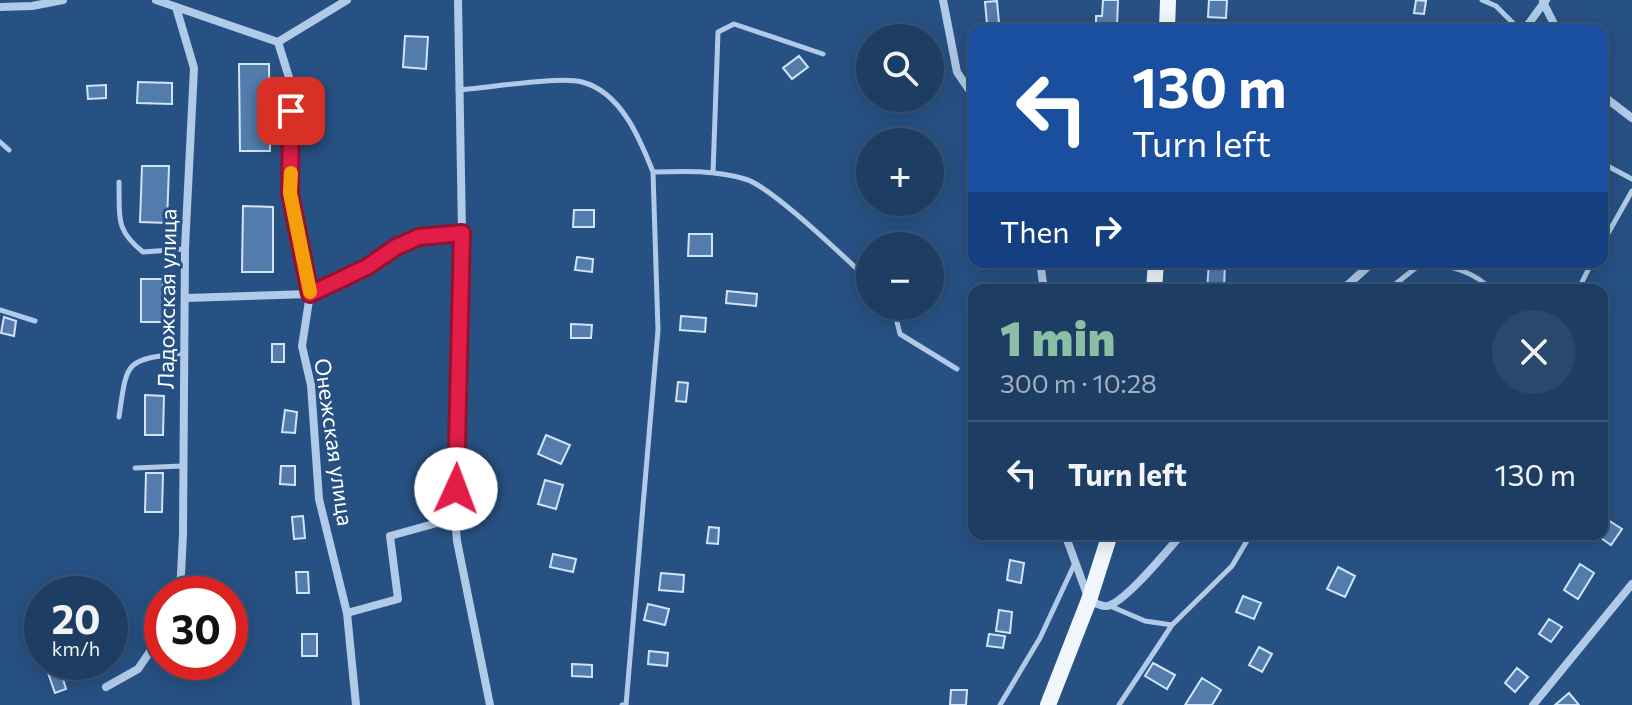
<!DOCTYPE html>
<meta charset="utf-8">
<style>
body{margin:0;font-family:Commissioner,sans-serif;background:#2a486b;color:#f1f3f6;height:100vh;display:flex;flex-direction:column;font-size:30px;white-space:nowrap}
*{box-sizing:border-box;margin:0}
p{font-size:26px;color:#a0aebe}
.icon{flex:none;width:44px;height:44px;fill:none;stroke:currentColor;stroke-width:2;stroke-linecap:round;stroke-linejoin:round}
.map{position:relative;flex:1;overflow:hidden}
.panel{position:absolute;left:968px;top:284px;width:640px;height:256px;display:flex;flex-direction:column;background:#1d3d62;border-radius:16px;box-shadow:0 4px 20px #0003,0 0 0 2px #3b5677}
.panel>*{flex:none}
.top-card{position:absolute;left:968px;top:24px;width:640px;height:244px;border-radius:16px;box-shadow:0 4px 20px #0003,0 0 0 2px #3b5677;background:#1a4fa0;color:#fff;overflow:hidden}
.tools{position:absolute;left:856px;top:24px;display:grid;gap:16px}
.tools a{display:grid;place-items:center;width:88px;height:88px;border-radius:50%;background:#1d3d62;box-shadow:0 4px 20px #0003,0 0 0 2px #3b5677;font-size:40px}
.speed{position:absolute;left:24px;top:576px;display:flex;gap:16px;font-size:40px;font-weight:700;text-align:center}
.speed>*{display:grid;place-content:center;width:104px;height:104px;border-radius:50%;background:#1d3d62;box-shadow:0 4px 20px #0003,0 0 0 2px #3b5677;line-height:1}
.speed small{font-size:20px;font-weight:400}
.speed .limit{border:12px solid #d22;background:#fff;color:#111}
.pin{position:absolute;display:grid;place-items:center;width:68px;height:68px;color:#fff;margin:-34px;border-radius:16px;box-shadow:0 4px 12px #0006}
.me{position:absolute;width:88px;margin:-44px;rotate:2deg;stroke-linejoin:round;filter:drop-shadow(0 0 6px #0008)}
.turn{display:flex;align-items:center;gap:28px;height:168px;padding:0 32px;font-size:36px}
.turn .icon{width:104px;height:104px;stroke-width:2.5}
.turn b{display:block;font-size:56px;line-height:68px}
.then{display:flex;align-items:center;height:76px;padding:0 32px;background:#0003;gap:16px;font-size:30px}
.round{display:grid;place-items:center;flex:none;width:84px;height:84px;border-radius:42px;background:#2a486b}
.head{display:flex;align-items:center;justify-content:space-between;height:136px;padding:0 32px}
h1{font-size:48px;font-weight:800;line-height:60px;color:#8abfa5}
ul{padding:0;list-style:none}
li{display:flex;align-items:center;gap:24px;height:104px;padding:0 32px;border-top:2px solid #3b5677}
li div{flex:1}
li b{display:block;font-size:30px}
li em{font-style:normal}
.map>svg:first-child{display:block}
</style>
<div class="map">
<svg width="1632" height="705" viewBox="0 0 1632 705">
<rect width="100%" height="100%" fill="#275183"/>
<path fill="#537cad" stroke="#d3e3f6" stroke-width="2" d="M 1103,0 L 1118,0 L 1117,28 L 1096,28 L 1096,16 L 1102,16 Z
M 1209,0 L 1227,0 L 1226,18 L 1208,17 Z
M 1416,0 L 1426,1 L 1424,14 L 1414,13 Z
M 997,1 L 999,23 L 987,24 L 985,2 Z
M 405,36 L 428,37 L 426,69 L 403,67 Z
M 799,56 L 808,67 L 792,79 L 783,68 Z
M 239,64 L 269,64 L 270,151 L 240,151 Z
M 138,82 L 172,83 L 172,104 L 137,103 Z
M 106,85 L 106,98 L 88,99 L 87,86 Z
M 142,166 L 169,166 L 167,223 L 140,222 Z
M 243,206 L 273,207 L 273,272 L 242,272 Z
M 574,210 L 594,210 L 594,227 L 573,227 Z
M 689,234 L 712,234 L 712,256 L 688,256 Z
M 577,257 L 593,259 L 592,272 L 575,270 Z
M 1209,262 L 1225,262 L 1224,290 L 1207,290 Z
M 141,279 L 163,279 L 163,322 L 141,322 Z
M 727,291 L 757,294 L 756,306 L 726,303 Z
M 681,316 L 706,318 L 705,332 L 680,330 Z
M 4,317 L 16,321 L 14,336 L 1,333 Z
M 571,324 L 592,325 L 591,338 L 571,338 Z
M 272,344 L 284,344 L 284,362 L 272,362 Z
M 678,382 L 688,383 L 686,402 L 676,401 Z
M 145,395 L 164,396 L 163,435 L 145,435 Z
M 285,410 L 297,412 L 295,433 L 282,432 Z
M 546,435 L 570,445 L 561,464 L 538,454 Z
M 281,466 L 295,466 L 295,485 L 280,484 Z
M 146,473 L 163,473 L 162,512 L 145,512 Z
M 545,480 L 563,485 L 556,509 L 538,504 Z
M 303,516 L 305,538 L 294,539 L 292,517 Z
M 1608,520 L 1622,529 L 1611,545 L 1598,536 L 1602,534 Z
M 709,527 L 719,528 L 718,544 L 707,543 Z
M 553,554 L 576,559 L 573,572 L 550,567 Z
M 1010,560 L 1024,563 L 1021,583 L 1007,580 Z
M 1580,564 L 1594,573 L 1578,599 L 1564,590 Z
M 1338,567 L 1355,576 L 1345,597 L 1327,589 Z
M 296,572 L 308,572 L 309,593 L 297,593 Z
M 661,573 L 684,575 L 683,592 L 659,590 Z
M 1243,596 L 1261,603 L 1254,619 L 1236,612 Z
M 648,604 L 669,609 L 665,625 L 644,620 Z
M 999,610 L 1012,612 L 1010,633 L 996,631 Z
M 1549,619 L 1562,627 L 1551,642 L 1539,634 Z
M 302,634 L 317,634 L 317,656 L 302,656 Z
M 989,634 L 1005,636 L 1003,648 L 987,646 Z
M 1259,647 L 1272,654 L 1262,672 L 1249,665 Z
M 649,651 L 668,653 L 667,666 L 648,664 Z
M 1153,663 L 1175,675 L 1167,689 L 1145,676 Z
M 572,664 L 592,665 L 592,677 L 572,676 Z
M 1517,668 L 1528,677 L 1515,692 L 1505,683 Z
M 60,669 L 66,689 L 55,693 L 48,673 Z
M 1202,678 L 1221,690 L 1212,705 L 1185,705 Z
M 951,690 L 967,690 L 966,705 L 950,705 Z
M 1569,693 L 1579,705 L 1555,705 Z"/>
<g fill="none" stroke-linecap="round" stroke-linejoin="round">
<path stroke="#b0cae7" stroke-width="5" d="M 1482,0 L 1496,6 L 1520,30
M 458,90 C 487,88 558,76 582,82 C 621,92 640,139 653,172 C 684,171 715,170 745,179 C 771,186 846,259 870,281
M 0,142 L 9,150
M 1602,163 L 1632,179
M 713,173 L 718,32 L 734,24 L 823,54
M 119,182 C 120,216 114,229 143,252 L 184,249
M 1602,244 L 1632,191
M 1582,282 L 1592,262
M 1388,290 L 1423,262 C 1447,265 1475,271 1491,290
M 889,306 L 895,314 L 900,334 L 957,369
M 0,310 L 35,321
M 119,417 C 127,360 125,360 183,353
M 135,468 L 182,466
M 1110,606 L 1145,621 L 1172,625
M 622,705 L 626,705 L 658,330 L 653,172
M 1000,705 L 1040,638 L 1075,563
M 1119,705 L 1172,625 L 1232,566 L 1251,534"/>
<path stroke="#b0cae7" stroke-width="8" d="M 156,0 L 278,42 L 347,0
M 458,0 L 462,233 L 455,518 L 457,541 L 490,705
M 943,0 L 957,72 L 974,97
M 1543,2 L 1557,30
M 0,7 L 32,6 L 63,0
M 176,7 L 194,68 L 185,248 L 183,534 L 180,594
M 1524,30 L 1546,0
M 278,42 L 291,84 L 290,193 L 310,294 L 302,346 L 311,385 L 319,499 L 347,613 L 356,705
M 1602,95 L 1632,118
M 1040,262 L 1044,290
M 1342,290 L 1373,262
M 186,298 L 310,294 L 367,267 L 396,247 L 419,237 L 462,233
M 1065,534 L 1089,600 C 1095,603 1101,607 1107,606 C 1125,603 1168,549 1182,534
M 347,613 L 398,599 L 390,536 L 455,518
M 106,687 L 138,669 L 162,634
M 1533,705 L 1632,584"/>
<path stroke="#f1f6fd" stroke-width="16" d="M 1167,30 L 1168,0
M 1154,290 L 1156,262
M 1048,705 L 1089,600 L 1110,534"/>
</g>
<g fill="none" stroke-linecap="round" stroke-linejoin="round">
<defs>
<path id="route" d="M 291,111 L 290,193 L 310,294 L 367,267 L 396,247 L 419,237 L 462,233 L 456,489"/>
</defs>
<use href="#route" stroke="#92132f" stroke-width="20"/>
<use href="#route" stroke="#e11d48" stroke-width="14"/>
<path stroke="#f59e0b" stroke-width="14" d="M 291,173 L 290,193 L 310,292"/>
</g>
<g text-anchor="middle" stroke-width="6" stroke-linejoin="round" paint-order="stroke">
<g font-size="22" fill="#fff" stroke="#275183">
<text transform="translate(167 299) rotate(-89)" y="8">Ладожская улица</text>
<text transform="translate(334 442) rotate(82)" y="8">Онежская улица</text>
</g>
</g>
</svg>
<div class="tools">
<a><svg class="icon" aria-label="search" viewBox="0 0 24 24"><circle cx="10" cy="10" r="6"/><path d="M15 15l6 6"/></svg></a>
<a>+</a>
<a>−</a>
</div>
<div class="speed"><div>20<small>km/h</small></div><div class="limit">30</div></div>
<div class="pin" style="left:291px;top:111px;background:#d93025"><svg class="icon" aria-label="arrive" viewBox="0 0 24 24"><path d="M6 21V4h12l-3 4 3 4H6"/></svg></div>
<svg class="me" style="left:456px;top:489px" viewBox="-20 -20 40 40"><circle r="19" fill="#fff"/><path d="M0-13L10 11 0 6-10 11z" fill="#e11d48"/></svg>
<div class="top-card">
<div class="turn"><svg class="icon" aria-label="left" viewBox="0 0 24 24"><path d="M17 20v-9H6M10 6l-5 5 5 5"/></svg><div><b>130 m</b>Turn left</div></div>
<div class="then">Then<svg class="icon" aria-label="right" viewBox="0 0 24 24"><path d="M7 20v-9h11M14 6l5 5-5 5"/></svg></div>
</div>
<section class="panel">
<div class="head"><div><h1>1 min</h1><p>300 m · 10:28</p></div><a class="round"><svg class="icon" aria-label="close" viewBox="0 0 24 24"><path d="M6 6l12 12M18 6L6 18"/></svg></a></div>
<ul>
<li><svg class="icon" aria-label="left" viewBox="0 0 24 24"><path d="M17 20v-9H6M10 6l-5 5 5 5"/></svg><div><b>Turn left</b></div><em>130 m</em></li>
</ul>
</section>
</div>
